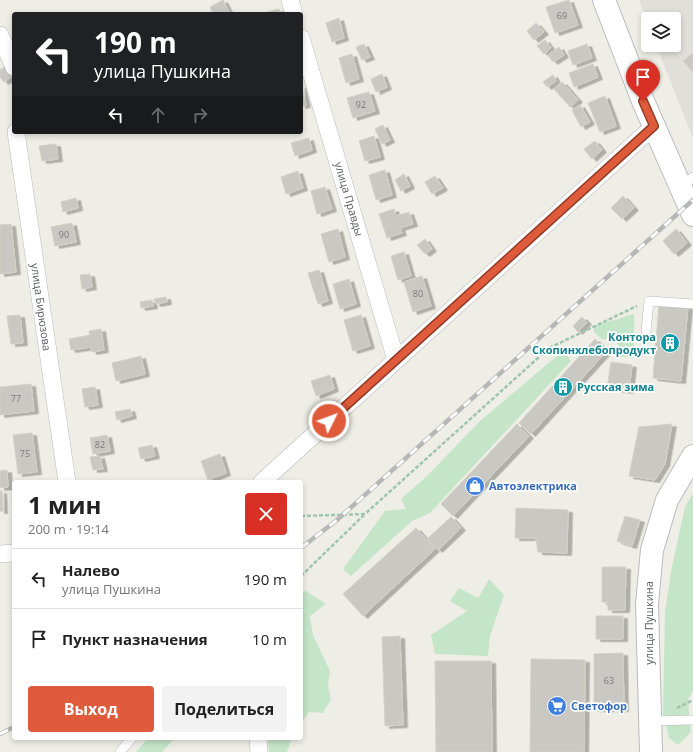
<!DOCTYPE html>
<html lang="ru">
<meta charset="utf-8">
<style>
body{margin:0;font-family:"Open Sans",sans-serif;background:#f2f2f2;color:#222;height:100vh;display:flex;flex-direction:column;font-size:15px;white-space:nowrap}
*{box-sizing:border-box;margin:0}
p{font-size:13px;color:#767676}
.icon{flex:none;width:22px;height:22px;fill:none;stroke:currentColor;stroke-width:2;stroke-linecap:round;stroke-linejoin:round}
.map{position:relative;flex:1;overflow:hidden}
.details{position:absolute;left:12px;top:480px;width:291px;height:260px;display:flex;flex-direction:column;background:#fff;border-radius:4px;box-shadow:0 2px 6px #0003}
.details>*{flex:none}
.hud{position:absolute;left:12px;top:12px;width:291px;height:122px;border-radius:4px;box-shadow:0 2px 6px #0003;background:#202124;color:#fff;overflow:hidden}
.controls{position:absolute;left:641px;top:12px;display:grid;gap:8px}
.controls a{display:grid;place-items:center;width:40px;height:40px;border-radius:4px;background:#fff;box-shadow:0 2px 6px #0003;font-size:20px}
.pin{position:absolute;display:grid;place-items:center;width:34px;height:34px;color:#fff;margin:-41px -17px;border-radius:50% 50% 50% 0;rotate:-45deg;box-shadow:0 0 4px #0007}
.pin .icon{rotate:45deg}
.me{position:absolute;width:44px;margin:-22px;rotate:48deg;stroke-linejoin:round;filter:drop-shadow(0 0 3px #0008)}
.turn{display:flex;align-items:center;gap:14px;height:84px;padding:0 16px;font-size:18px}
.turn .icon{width:52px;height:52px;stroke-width:2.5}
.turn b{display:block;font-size:28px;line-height:34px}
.lanes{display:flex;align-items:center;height:38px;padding:0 16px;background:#0003;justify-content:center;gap:20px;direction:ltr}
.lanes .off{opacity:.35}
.round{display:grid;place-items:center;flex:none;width:42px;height:42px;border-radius:4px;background:#f2f2f2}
.overview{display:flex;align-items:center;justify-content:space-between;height:68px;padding:0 16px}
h1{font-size:24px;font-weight:700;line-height:30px}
.action{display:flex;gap:8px;margin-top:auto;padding:8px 16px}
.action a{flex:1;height:46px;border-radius:4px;background:#e05b3b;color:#fff;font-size:16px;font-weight:700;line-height:46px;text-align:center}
.action a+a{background:#f2f2f2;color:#222}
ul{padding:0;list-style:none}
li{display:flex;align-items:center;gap:12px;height:60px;padding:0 16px;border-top:1px solid #e0e0e0}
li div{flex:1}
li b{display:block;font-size:15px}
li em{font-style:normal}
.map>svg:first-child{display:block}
</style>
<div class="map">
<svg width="693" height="752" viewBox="0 0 693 752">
<defs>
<filter id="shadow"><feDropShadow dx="4.5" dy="2.5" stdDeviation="0" flood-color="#0004"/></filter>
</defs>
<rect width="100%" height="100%" fill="#efeee6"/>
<path fill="#e1dfda" d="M 639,0 L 693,0 L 693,138 L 656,45 L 674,45 L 674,19 L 648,19 L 648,24 Z"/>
<path fill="#c4e5c8" d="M 634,314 L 634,358 L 617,356 L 619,345 L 610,338 L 603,340 L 594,332 L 594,326 Z
M 564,350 L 571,361 L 430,513 L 412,521 L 351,576 L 343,569 L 385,511 L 406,509 L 401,499 L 428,475 L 480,421 Z
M 693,493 L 693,691 L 688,699 L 691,732 L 678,745 L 669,738 L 663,713 L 665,612 L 671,571 L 685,507 Z
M 489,579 L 504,595 L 490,636 L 488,656 L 435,654 L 431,635 L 467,611 L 450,601 L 459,588 L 478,598 Z
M 306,591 L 326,604 L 310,616 L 313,635 L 330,671 L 328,686 L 331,699 L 323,713 L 309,712 L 301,723 L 301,593 Z
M 148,738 L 175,738 L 162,752 L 136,752 Z
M 268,738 L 292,738 L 287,752 L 269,752 Z"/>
<path fill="#cac8c2" stroke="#d3d0c4" filter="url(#shadow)" d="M 223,0 L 230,14 L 213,14 L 210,7 Z
M 569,0 L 578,25 L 555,33 L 546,7 Z
M 279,9 L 280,14 L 264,14 L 264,13 Z
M 339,18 L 344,38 L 332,42 L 326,23 Z
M 536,23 L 544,32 L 534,40 L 527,31 Z
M 545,40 L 551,48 L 544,54 L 537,46 Z
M 364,44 L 370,57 L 362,60 L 356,47 Z
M 587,44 L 592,58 L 573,65 L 568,51 Z
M 559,47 L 564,55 L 553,62 L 548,55 Z
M 693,53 L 693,72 L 683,61 Z
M 352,54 L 359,79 L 346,83 L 339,58 Z
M 593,64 L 598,77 L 574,87 L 569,73 Z
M 7,65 L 14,75 L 4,82 L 0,77 L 0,70 Z
M 382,74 L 387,87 L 376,92 L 371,79 Z
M 553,75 L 556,81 L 547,87 L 543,82 Z
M 562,82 L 578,100 L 570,107 L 554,89 Z
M 301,86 L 306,105 L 301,106 Z
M 369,92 L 375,111 L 353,118 L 347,98 Z
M 605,96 L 616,126 L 600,132 L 588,103 Z
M 580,105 L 590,122 L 581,127 L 572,110 Z
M 383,125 L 390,140 L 382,144 L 375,129 Z
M 374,136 L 380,157 L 365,161 L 359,141 Z
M 309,138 L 312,150 L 295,156 L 291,143 Z
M 595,141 L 602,150 L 592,159 L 584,149 Z
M 56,144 L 58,159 L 42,161 L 39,146 Z
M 385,170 L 392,195 L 376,200 L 369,175 Z
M 298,171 L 303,188 L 286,194 L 281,177 Z
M 404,174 L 410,186 L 401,191 L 395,180 Z
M 435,176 L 443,188 L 432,194 L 425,182 Z
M 325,187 L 332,209 L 317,214 L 311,191 Z
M 623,196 L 634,208 L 622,219 L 611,208 Z
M 76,198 L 78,208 L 63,212 L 61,202 Z
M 394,209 L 396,216 L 409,212 L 413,224 L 400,228 L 402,233 L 387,238 L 379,214 Z
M 72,223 L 76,242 L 55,246 L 51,227 Z
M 11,224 L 16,272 L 0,274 L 0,225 Z
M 338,229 L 345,257 L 329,262 L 321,234 Z
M 676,229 L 687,243 L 674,254 L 663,241 Z
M 425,239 L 432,249 L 425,254 L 417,245 Z
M 404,252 L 411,276 L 398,280 L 391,256 Z
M 319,270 L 328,301 L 318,304 L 308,273 Z
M 90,274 L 92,287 L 82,289 L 80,275 Z
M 422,276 L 431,306 L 413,312 L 404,282 Z
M 349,279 L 356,304 L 340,309 L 333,284 Z
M 166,297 L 167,302 L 156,304 L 154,299 Z
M 152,300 L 153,306 L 141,308 L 140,302 Z
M 659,304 L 688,307 L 681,381 L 653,378 Z
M 20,315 L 23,343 L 11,344 L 7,316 Z
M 361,315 L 370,346 L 353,351 L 344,320 Z
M 582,317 L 587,322 L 578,332 L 573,326 Z
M 101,329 L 104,350 L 92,352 L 91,347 L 71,350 L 69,339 L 90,335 L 89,331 Z
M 595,339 L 607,351 L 531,434 L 519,423 Z
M 141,356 L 145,374 L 116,381 L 112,363 Z
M 611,362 L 632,365 L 629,391 L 607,388 Z
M 330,375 L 334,389 L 316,396 L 311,381 Z
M 31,384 L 34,411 L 0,415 L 0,387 Z
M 95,387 L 98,405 L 85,407 L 82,389 Z
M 130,409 L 132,416 L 117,420 L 115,412 Z
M 517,424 L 529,436 L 453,516 L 441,504 Z
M 672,424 L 665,464 L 655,480 L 629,476 L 639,427 Z
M 32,433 L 37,472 L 18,474 L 13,435 Z
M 107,435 L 110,451 L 93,454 L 90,438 Z
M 152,445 L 155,456 L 141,459 L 138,448 Z
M 220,454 L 226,473 L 208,480 L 201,461 Z
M 100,456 L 103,469 L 93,470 L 90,457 Z
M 7,470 L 8,487 L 0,488 L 0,471 Z
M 0,491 L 2,491 L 3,511 L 0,511 Z
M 516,508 L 568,510 L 567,553 L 538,552 L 536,538 L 515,538 Z
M 625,516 L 640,520 L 632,546 L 617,541 Z
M 451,517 L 461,528 L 438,550 L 427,539 Z
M 416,528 L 435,549 L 363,616 L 343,594 Z
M 602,567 L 626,567 L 625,610 L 608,610 L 608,602 L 602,602 Z
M 596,616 L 623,616 L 623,639 L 596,639 Z
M 400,636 L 403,725 L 385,726 L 382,637 Z
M 623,653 L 624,709 L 594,709 L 594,654 Z
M 531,659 L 585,660 L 584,752 L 530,752 Z
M 435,661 L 491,661 L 492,752 L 436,752 Z"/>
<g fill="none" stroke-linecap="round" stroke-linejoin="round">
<defs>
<path id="service" d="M 682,187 L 693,177
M 646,331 L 649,301 L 693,304
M 650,721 L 693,720
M 120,752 L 132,738"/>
<path id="minor" d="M 290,0 L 294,14
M 0,35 L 14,67
M 301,38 L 396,360
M 16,132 L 67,482
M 262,482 L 654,126
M 0,554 L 14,553
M 258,738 L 259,752"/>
<path id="secondary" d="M 604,0 L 643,101 L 693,215
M 651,752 L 647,604 L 652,550 L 667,500 L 693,456"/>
</defs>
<use href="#service" stroke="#b8babf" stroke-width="10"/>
<use href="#minor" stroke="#b8babf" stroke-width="18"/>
<use href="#secondary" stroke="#b9bbc0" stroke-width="24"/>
<path stroke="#9ec5ad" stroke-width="2.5" stroke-dasharray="4 2" stroke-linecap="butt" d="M 301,516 L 365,514 L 549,348 L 637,306
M 301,576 L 364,515
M 677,708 L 693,700"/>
<use href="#service" stroke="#fff" stroke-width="9"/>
<use href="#minor" stroke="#fff" stroke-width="17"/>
<use href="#secondary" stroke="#fff" stroke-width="22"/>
<defs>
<path id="rail" d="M 301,548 L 337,520 L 693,200
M 0,734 L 14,727"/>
</defs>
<use href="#rail" stroke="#b6b7b7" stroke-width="4.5"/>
<use href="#rail" stroke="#fff" stroke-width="3" stroke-dasharray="9" stroke-linecap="butt"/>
</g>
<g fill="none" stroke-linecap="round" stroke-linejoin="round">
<defs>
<path id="route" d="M 329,421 L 654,126 L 643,101"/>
</defs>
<use href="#route" stroke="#923b26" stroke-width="10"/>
<use href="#route" stroke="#e05b3b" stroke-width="7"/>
</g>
<defs>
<symbol id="building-disc" viewBox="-11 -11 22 22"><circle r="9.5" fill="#0f9aa8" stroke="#fff"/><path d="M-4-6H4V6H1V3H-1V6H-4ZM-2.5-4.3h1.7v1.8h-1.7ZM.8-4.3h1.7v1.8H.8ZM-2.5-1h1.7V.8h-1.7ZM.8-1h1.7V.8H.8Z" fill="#fff"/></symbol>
<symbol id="shop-disc" viewBox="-11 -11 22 22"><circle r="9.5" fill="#3f7fe0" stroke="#fff"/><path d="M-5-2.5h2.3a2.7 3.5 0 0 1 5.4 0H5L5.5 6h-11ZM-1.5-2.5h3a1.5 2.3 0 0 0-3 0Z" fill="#fff"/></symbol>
<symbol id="supermarket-disc" viewBox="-11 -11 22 22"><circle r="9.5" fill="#3f7fe0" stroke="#fff"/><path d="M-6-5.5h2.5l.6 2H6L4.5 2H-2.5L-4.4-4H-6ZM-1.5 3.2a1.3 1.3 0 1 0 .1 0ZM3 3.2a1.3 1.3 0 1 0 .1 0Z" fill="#fff"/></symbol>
</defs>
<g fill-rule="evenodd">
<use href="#building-disc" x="659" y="332" width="22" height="22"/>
<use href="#building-disc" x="552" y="376" width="22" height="22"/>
<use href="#shop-disc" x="464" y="475" width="22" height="22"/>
<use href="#supermarket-disc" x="546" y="695" width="22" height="22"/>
</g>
<g text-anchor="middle" stroke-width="3.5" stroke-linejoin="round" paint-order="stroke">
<g font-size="9" fill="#787a7c">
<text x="562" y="19">69</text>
<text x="361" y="108">92</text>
<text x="64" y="238">90</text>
<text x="418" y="297">80</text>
<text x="16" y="402">77</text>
<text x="100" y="448">82</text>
<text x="25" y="457">75</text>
<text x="609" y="684">63</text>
</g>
<g font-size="11" fill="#5d6065" stroke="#fff">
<text transform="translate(349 199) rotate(74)" y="4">улица Правды</text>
<text transform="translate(41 307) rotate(82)" y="4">улица Бирюзова</text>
<text transform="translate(649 623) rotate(-90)" y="4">улица Пушкина</text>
</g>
<g font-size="11" font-weight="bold" fill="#0d838f" stroke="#fff" text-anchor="end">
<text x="656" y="341">Контора<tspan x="656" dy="13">Скопинхлебопродукт</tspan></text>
<text x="577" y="391" text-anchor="start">Русская зима</text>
</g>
<g font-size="11" font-weight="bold" fill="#366cbe" stroke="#fff" text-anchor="start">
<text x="489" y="490">Автоэлектрика</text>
<text x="571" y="710">Светофор</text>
</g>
</g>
</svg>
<div class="controls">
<a><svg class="icon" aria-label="layers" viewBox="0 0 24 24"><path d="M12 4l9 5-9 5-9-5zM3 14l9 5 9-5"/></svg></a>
</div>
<div class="pin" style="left:643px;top:101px;background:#d93025"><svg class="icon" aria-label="arrive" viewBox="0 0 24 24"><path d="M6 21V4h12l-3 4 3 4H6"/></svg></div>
<svg class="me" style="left:329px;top:421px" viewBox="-20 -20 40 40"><circle r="17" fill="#e05b3b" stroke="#fff" stroke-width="3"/><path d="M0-11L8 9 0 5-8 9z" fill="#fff"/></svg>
<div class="hud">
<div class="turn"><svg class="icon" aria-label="left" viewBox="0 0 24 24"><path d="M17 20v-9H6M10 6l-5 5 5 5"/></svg><div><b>190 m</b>улица Пушкина</div></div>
<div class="lanes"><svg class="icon" aria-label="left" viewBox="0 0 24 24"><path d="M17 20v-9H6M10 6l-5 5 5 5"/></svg><svg class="icon off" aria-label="ahead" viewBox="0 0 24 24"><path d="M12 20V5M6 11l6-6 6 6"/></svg><svg class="icon off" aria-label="right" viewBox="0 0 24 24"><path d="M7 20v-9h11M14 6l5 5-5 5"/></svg></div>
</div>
<section class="details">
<div class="overview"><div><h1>1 мин</h1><p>200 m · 19:14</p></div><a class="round" style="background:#d93025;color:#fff"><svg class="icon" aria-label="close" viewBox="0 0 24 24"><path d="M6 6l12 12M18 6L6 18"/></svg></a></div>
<ul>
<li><svg class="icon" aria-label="left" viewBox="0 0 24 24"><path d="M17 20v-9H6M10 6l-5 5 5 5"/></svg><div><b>Налево</b><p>улица Пушкина</p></div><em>190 m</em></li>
<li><svg class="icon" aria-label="arrive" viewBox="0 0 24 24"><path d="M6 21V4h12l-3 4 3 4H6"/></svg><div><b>Пункт назначения</b></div><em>10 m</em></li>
</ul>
<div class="action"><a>Выход</a><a>Поделиться</a></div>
</section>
</div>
